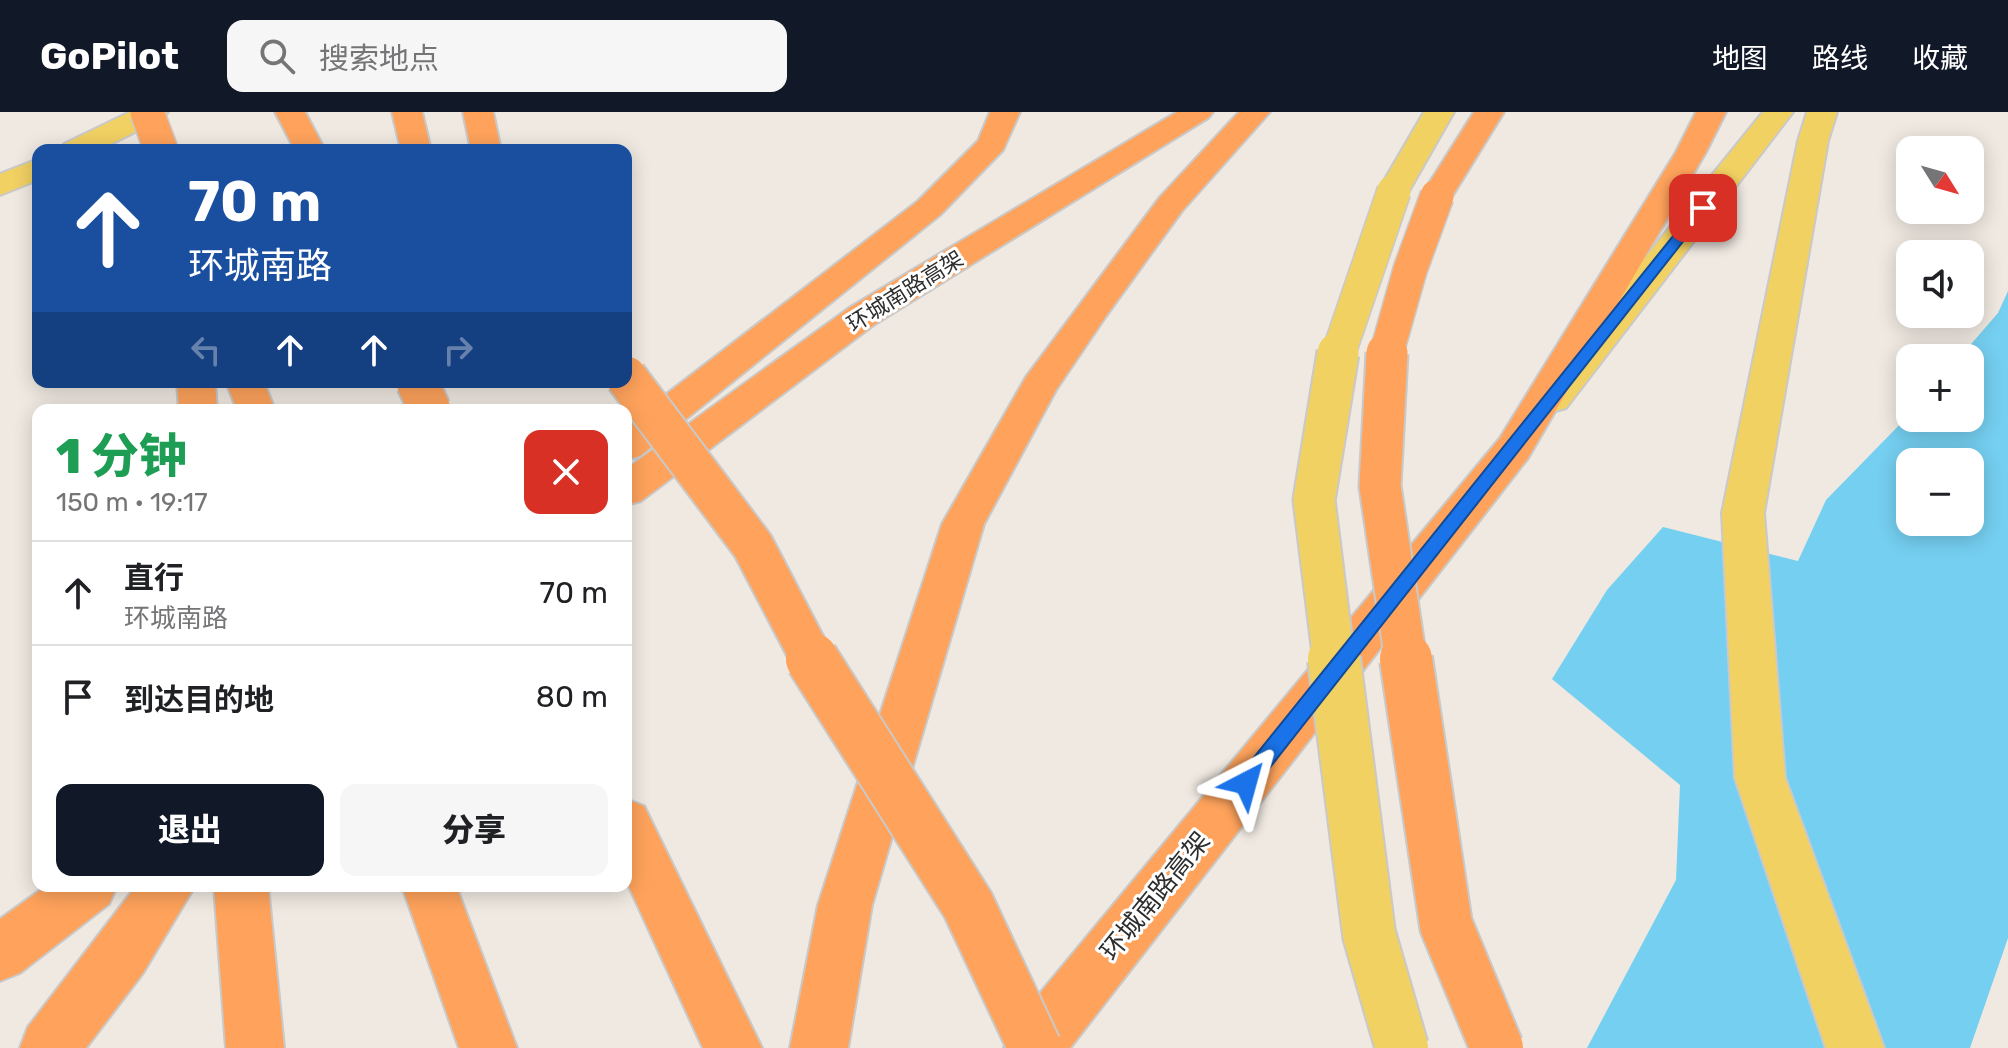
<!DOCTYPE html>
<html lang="zh">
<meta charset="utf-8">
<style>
body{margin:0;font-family:Rubik,"Noto Sans SC",sans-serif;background:#f6f6f6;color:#202124;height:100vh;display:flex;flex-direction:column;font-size:30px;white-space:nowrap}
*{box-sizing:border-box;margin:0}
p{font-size:26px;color:#757577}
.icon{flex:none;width:44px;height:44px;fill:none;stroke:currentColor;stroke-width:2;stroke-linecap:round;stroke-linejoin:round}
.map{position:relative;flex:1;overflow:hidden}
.sheet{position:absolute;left:32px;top:292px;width:600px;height:488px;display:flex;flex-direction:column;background:#fff;border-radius:16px;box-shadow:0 4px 20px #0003}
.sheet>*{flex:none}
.hud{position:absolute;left:32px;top:32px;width:600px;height:244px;border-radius:16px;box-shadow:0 4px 20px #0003;background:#1a4fa0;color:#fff;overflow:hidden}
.needle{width:52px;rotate:127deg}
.tools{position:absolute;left:1896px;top:24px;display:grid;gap:16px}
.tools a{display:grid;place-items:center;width:88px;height:88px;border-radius:16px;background:#fff;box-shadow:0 4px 20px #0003;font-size:40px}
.pin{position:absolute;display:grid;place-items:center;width:68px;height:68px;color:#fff;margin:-34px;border-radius:16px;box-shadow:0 4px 12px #0006}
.me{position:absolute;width:88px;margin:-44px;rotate:39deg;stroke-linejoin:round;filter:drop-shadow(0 0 6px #0008)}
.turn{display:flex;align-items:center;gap:28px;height:168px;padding:0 24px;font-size:36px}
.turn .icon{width:104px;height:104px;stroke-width:2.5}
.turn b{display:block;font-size:56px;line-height:68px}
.lanes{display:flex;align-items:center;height:76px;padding:0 24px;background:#0003;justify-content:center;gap:40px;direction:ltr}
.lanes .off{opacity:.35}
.round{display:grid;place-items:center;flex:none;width:84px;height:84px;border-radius:16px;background:#f6f6f6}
.overview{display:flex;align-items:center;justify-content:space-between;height:136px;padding:0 24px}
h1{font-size:48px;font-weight:800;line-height:60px;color:#1e9e55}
.button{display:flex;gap:16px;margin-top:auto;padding:16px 24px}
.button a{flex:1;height:92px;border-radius:16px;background:#111827;color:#fff;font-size:32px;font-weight:800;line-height:92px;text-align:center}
.button a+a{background:#f6f6f6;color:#202124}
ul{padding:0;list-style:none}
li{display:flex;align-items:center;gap:24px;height:104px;padding:0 24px;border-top:2px solid #e0e0e0}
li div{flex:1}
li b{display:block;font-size:30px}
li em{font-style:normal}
header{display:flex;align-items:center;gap:48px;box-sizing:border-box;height:112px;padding:0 40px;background:#111827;color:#fff}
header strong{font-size:38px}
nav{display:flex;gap:44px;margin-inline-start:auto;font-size:28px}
.search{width:560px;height:72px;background:#f6f6f6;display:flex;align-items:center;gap:20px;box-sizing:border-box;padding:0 28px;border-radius:16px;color:#757577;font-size:30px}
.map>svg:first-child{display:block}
</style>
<header>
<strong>GoPilot</strong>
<div class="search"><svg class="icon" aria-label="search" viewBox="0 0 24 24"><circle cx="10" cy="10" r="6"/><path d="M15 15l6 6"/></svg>搜索地点</div>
<nav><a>地图</a><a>路线</a><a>收藏</a></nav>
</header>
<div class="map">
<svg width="2008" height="936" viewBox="0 0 2008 936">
<rect width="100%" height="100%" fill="#efe9e1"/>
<path fill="#75cff0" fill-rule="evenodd" d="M 2008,179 L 2008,826 L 1970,936 L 1587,936 L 1676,768 L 1680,673 L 1552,567 L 1607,478 L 1663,415 L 1798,449 L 1826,388 L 1910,302 L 1910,306 L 1970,306 L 1970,246 L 1959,246 L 1998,201 ZM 1910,350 L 1970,350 L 1970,410 L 1910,410 Z"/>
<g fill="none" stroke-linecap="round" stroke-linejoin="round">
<defs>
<path id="primary" d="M 130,0 L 168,0 L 163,6 L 99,38 L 60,38 L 64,32 Z
M 1424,0 L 1454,0 L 1405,86 L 1383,86 L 1378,79 Z
M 1763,0 L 1793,0 L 1566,296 L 1552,300 L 1538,296 L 1533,287 L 1538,278 Z
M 1807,0 L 1837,0 L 1828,29 L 1764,401 L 1785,666 L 1884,936 L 1826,936 L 1735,666 L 1722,401 L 1798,29 Z
M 38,47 L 38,68 L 0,83 L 0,62 Z"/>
<path id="highway" d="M 275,0 L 305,0 L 325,38 L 295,38 Z
M 392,0 L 422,0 L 431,38 L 401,38 Z
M 463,0 L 493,0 L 501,38 L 471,38 Z
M 990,0 L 1020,0 L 1003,38 L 940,103 L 640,344 L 626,348 L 626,313 L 918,89 L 978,29 Z
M 1177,0 L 1213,0 L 1208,6 L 875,212 L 641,389 L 626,393 L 626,357 L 849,196 Z
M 1239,0 L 1270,0 L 1182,99 L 1106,204 L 1056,278 L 984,412 L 872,793 L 848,936 L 790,936 L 818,793 L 942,412 L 1026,265 L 1160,85 Z
M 1474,0 L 1504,0 L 1448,91 L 1426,91 L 1421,84 Z
M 1696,0 L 1726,0 L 1706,40 L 1528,346 L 1070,936 L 1004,936 L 1012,915 L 1500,326 L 1676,40 Z
M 177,270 L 215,270 L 217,298 L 179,298 Z
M 226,270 L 264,270 L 275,298 L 237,298 Z
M 626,687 L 644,694 L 762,936 L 703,936 L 626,768 Z
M 46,774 L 117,774 L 109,792 L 20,861 L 0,869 L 0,807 Z
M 136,774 L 195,774 L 143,861 L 86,936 L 20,936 L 28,915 Z
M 214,774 L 268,774 L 284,936 L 226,936 Z
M 402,774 L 456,774 L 517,936 L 459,936 Z"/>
</defs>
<use href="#primary" stroke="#c9c9c9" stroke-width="4"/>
<use href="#highway" stroke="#c9c9c9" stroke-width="4"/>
<use href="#primary" fill="#f2d163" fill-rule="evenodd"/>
<use href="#highway" fill="#ffa35c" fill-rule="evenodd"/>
<defs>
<path id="primary-bridge-far2" d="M 1338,243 L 1394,79"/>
<path id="primary-bridge-far1" d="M 1334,549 L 1314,388 L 1338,241"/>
<path id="primary-bridge" d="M 1334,547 L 1369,822 L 1402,936"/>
<path id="highway-bridge-far2" d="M 147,0 L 161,38
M 1386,243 L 1410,158 L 1437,84"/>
<path id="highway-bridge-far1" d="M 1387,241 L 1380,374 L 1406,549
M 626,265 L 753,434 L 813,549
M 417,270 L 430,298"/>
<path id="highway-bridge" d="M 812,547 L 968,793 L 1035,936
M 1406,547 L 1446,813 L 1497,936"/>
</defs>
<use href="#primary-bridge-far2" stroke="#c9c9c9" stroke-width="36" stroke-linecap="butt"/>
<use href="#primary-bridge-far1" stroke="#c9c9c9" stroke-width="45" stroke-linecap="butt"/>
<use href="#primary-bridge" stroke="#c9c9c9" stroke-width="56" stroke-linecap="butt"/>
<use href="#highway-bridge-far2" stroke="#c9c9c9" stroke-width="36" stroke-linecap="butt"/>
<use href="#highway-bridge-far1" stroke="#c9c9c9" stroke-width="45" stroke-linecap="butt"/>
<use href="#highway-bridge" stroke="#c9c9c9" stroke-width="56" stroke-linecap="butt"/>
<use href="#primary-bridge-far2" stroke="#f2d163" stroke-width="33"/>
<use href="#primary-bridge-far1" stroke="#f2d163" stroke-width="41"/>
<use href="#primary-bridge" stroke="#f2d163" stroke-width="52"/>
<use href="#highway-bridge-far2" stroke="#ffa35c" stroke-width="33"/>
<use href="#highway-bridge-far1" stroke="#ffa35c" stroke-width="41"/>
<use href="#highway-bridge" stroke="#ffa35c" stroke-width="52"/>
</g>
<path fill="#1a73e8" stroke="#114b97" stroke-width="2" d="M 1703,92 L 1707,93 L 1707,99 L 1253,677 L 1239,677 L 1236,671 L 1239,664 L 1698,93 Z"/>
<g text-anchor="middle" stroke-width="6" stroke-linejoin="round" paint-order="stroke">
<g font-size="22" fill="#2e2e2e" stroke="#fff">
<text transform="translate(905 179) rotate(-32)" y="8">环城南路高架</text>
</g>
<g font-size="26" fill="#2e2e2e" stroke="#fff">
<text transform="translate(1155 784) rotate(-51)" y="9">环城南路高架</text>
</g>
</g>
</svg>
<div class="tools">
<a><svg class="needle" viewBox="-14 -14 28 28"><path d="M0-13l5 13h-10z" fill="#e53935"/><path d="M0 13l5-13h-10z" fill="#757577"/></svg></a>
<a><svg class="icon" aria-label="sound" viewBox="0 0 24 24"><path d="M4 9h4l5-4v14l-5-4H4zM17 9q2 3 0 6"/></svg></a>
<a>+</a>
<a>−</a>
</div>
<div class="pin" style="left:1703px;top:96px;background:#d93025"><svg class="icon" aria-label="arrive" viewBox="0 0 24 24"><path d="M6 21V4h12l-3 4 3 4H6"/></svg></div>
<svg class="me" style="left:1246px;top:671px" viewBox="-20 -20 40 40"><path d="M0-17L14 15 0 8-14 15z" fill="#1a73e8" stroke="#fff" stroke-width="4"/></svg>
<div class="hud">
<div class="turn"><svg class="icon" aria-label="ahead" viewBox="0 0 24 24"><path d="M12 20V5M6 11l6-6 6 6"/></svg><div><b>70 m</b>环城南路</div></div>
<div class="lanes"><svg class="icon off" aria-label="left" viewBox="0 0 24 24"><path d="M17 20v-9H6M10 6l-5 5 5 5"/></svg><svg class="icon" aria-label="ahead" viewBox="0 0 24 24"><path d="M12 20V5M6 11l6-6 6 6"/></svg><svg class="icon" aria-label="ahead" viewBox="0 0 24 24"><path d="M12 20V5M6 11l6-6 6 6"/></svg><svg class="icon off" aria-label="right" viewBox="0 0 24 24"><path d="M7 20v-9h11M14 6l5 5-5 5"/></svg></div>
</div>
<section class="sheet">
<div class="overview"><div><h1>1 分钟</h1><p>150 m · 19:17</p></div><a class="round" style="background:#d93025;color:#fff"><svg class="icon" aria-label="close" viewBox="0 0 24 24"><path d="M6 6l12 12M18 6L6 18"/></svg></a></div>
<ul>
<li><svg class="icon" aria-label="ahead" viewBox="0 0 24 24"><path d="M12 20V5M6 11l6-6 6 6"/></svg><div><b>直行</b><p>环城南路</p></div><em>70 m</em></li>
<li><svg class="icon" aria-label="arrive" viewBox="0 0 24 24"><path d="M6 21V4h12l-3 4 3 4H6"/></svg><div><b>到达目的地</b></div><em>80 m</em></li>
</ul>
<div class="button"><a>退出</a><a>分享</a></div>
</section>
</div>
